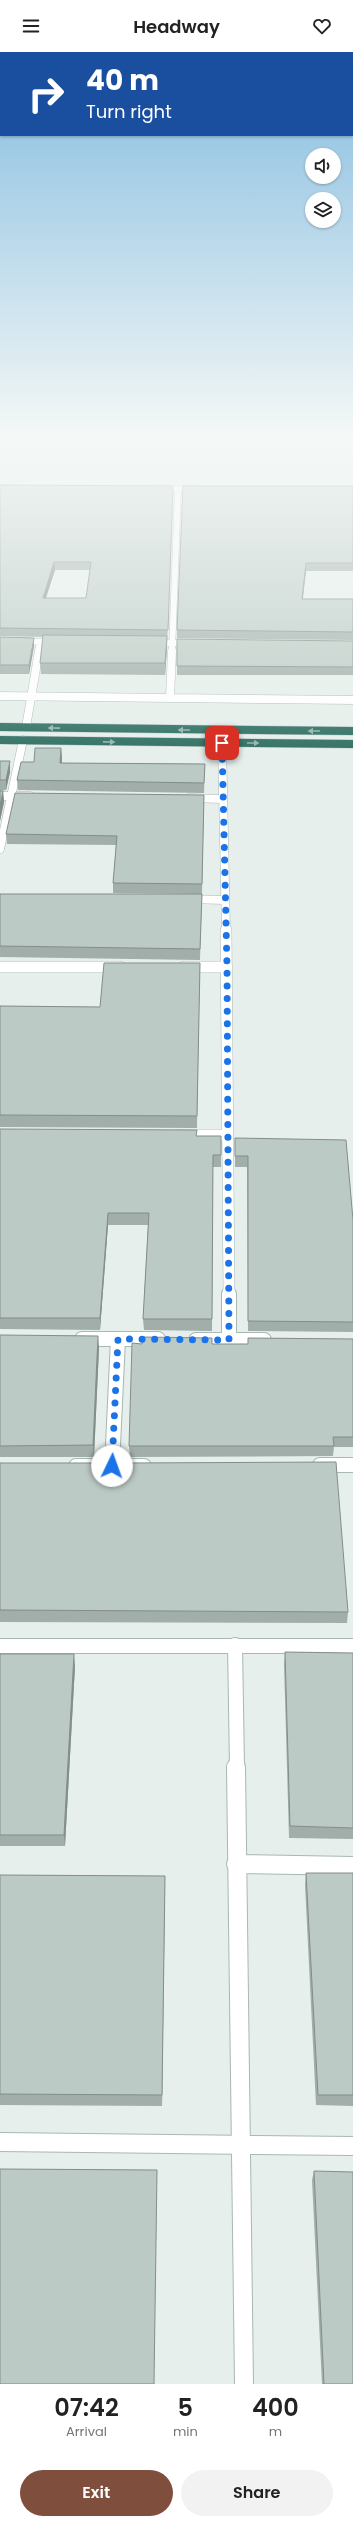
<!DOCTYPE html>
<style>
body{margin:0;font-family:Poppins,sans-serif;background:#f2f2f2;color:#222;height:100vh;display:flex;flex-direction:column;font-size:15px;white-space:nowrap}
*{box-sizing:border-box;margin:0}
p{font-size:13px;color:#767676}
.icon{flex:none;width:22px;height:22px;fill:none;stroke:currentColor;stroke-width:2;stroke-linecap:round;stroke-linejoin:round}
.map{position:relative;height:2332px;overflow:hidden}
.drawer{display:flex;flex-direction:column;background:#fff;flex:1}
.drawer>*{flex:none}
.top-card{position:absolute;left:0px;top:0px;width:353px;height:84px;box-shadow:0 1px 3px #0004;background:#1a4fa0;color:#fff;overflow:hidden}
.controls{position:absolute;left:305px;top:96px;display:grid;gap:8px}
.controls a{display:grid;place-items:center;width:36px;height:36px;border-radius:50%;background:#fff;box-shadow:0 1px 3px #0004;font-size:20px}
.pin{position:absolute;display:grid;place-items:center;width:34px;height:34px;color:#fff;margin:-17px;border-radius:8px;box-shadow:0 2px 6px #0006}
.me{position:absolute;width:44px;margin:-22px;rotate:3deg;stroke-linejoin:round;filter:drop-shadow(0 0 3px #0008)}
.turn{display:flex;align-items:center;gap:14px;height:84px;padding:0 20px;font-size:18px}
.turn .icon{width:52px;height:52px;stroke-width:2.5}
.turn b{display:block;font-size:28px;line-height:34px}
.eta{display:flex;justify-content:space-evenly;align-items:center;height:68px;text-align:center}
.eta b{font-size:24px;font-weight:600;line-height:28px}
.cta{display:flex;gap:8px;margin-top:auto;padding:8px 20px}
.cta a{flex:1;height:46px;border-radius:24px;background:#804e3d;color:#fff;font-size:16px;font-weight:600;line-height:46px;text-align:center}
.cta a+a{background:#f2f2f2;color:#222}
header{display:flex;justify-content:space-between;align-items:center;height:52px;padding:0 20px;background:#fff;font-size:18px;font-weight:600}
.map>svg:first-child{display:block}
</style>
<header><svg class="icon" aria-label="menu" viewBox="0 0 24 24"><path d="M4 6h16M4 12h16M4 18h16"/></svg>Headway<svg class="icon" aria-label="heart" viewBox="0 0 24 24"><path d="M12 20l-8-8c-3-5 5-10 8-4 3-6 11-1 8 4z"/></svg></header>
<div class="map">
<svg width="353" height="2332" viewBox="0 0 353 2332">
<rect width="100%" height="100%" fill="#e6efeb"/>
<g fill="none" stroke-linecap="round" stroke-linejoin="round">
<defs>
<path id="street-far4" d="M 158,436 L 198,437
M 0,589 L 58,590
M 152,591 L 192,591
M 38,600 L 40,590
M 172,600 L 178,437"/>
<path id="street-far3" d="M 0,644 L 353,648
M 170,646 L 172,599
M 26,675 L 39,599
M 222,691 L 226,879
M 0,744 L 30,744
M 189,746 L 223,747
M 0,797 L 23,688
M 185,847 L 225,848"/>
<path id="street-far2" d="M 226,878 L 229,1243
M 0,915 L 120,915
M 184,915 L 227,915
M 180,1083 L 227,1083"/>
<path id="street-far1" d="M 229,1242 L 229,1288
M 82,1287 L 158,1287
M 196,1288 L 264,1288
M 320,1413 L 353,1413
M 76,1414 L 144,1414
M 112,1414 L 118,1287
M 235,1593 L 237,1716
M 0,1594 L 353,1594"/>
<path id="street" d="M 236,1715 L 244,2332
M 236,1812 L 353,1814
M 0,2090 L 353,2094"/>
<path id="highway" d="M 0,675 L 353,679
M 0,688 L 353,692"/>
</defs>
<use href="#street-far4" stroke="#a8b8b2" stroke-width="7"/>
<use href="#street-far3" stroke="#a8b8b2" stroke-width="9"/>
<use href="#street-far2" stroke="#a8b8b2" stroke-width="12"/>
<use href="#street-far1" stroke="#a8b8b2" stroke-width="16"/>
<use href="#street" stroke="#a8b8b2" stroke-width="20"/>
<use href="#highway" stroke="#c2cac8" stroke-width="9"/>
<use href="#street-far4" stroke="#fff" stroke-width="6"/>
<use href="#street-far3" stroke="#fff" stroke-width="8"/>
<use href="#street-far2" stroke="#fff" stroke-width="11"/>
<use href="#street-far1" stroke="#fff" stroke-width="14"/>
<use href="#street" stroke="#fff" stroke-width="18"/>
<use href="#highway" stroke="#2f6f62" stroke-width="8"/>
</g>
<path fill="#a1aea9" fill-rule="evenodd" d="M 0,433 L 173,434 L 167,596 L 165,623 L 41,622 L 40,611 L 43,585 L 0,584 ZM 55,518 L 90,518 L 86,546 L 46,546 Z
M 353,434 L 353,519 L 306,519 L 302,547 L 353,547 L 353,588 L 177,586 L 177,578 Z
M 0,585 L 34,586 L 34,594 L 29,622 L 0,622 Z
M 177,587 L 353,589 L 353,623 L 177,623 Z
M 61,696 L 62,711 L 205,712 L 204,741 L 18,738 L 17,728 L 34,710 Z
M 0,709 L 10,720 L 6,738 L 0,739 L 3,739 L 4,750 L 0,769 Z
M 204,743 L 202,842 L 113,841 L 113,831 L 116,793 L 7,792 L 6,782 Z
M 0,842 L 202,842 L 200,908 L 0,905 Z
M 200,911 L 197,1076 L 0,1075 L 0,954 L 100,955 Z
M 0,1077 L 196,1084 L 221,1103 L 221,1115 L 213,1115 L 212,1279 L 144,1278 L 143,1267 L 148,1173 L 108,1173 L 100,1278 L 0,1277 Z
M 235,1086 L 353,1168 L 353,1280 L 248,1279 L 247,1115 L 235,1115 Z
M 0,1283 L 99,1296 L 94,1405 L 0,1405 Z
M 248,1286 L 353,1287 L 353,1395 L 334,1395 L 333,1404 L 130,1405 L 129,1394 L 212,1292 L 248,1292 Z
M 0,1411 L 93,1418 L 348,1560 L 347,1571 L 0,1570 Z
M 285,1600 L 353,1601 L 353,1787 L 289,1786 L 284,1612 Z
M 0,1602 L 75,1614 L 65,1794 L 0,1794 Z
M 306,1821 L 353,1821 L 353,2054 L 316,2053 L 305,1833 Z
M 0,1823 L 165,1824 L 162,2054 L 0,2053 Z
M 314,2119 L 353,2332 L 322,2332 L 312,2128 Z"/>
<path fill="#838d89" d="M 54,510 L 55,518 L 43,554 L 43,546 Z
M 306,511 L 306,519 L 302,555 L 302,547 Z
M 167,584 L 167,596 L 165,623 L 165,611 Z
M 34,586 L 34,594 L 29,622 L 29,613 Z
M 61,696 L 62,706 L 61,721 L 60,711 Z
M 10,709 L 10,720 L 6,738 L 6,728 Z
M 3,739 L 4,750 L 0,769 L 0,754 Z
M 108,1161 L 108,1173 L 100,1278 L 100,1266 Z
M 98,1284 L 99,1296 L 94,1405 L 93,1393 Z
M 74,1602 L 75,1614 L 65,1794 L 64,1783 Z
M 165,1824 L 165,1837 L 162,2054 L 162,2043 Z"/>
<path fill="#bbcac4" stroke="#838d89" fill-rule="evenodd" d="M 0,433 L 173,434 L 168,578 L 0,576 ZM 54,510 L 91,510 L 86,546 L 43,546 Z
M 183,434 L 353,434 L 353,511 L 306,511 L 302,547 L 353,547 L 353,580 L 177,578 Z
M 43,583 L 167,584 L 165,611 L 40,611 Z
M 0,585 L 34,586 L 29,613 L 0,613 Z
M 177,587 L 353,589 L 353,615 L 177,614 Z
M 35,696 L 61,696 L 60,711 L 205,712 L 204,731 L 17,728 L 21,710 L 34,710 Z
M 0,709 L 10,709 L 6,728 L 0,728 Z
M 0,739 L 3,739 L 0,754 Z
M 15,741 L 204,743 L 202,832 L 113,831 L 117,784 L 6,782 Z
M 0,842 L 202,842 L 200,897 L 0,894 Z
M 104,911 L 200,911 L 197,1064 L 0,1063 L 0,954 L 100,955 Z
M 0,1077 L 197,1078 L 196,1084 L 221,1084 L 221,1103 L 213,1103 L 212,1267 L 143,1267 L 149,1161 L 108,1161 L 100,1266 L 0,1266 Z
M 235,1086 L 346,1088 L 353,1168 L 353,1270 L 248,1269 L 248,1104 L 235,1104 Z
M 0,1283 L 98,1284 L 93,1393 L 0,1394 Z
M 143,1285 L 212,1286 L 212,1292 L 248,1292 L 248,1286 L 353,1287 L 353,1385 L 333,1385 L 334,1394 L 129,1394 L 132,1291 L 142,1292 Z
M 336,1410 L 348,1560 L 0,1558 L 0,1411 L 92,1411 L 92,1418 L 128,1418 L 129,1411 Z
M 285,1600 L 353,1601 L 353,1776 L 290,1774 Z
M 0,1602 L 74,1602 L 64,1783 L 0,1783 Z
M 306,1821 L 353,1821 L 353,2043 L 318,2043 Z
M 0,1823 L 165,1824 L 162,2043 L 0,2042 Z
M 0,2117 L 157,2118 L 154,2332 L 0,2332 Z
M 314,2119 L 353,2120 L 353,2332 L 324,2332 Z"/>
<defs><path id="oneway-solid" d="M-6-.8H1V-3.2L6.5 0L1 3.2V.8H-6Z"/></defs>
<g fill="#93b5ae">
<use href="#oneway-solid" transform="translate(54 676) rotate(-179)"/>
<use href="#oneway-solid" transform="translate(184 678) rotate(-180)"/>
<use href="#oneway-solid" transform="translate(314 679) rotate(-180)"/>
<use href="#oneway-solid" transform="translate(109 690) rotate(1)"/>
<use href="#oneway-solid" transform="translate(253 691)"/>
</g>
<linearGradient id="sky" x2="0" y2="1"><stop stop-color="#84bce0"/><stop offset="0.54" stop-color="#f4f8f6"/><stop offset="1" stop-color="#f4f8f6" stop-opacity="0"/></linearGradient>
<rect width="353" height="711" fill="url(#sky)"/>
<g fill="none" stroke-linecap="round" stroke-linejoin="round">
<path stroke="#1a73e8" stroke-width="7" stroke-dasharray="0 12.6" d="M 112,1414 L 118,1287 L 229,1288 L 227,915 L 222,691"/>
</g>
</svg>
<div class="controls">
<a><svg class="icon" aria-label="sound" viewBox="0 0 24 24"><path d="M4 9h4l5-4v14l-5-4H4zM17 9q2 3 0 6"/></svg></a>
<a><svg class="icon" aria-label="layers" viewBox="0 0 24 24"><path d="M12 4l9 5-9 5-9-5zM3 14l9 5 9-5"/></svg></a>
</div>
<div class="pin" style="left:222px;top:691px;background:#d93025"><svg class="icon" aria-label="arrive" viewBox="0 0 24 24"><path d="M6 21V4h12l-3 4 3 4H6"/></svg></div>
<svg class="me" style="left:112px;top:1414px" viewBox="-20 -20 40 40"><circle r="19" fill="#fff"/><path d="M0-13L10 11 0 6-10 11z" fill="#1a73e8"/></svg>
<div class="top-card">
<div class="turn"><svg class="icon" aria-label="right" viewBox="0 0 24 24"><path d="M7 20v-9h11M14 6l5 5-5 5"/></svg><div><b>40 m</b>Turn right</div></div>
</div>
</div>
<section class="drawer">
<div class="eta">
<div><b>07:42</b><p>Arrival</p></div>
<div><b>5</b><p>min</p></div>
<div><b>400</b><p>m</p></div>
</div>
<div class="cta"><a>Exit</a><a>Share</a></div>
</section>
